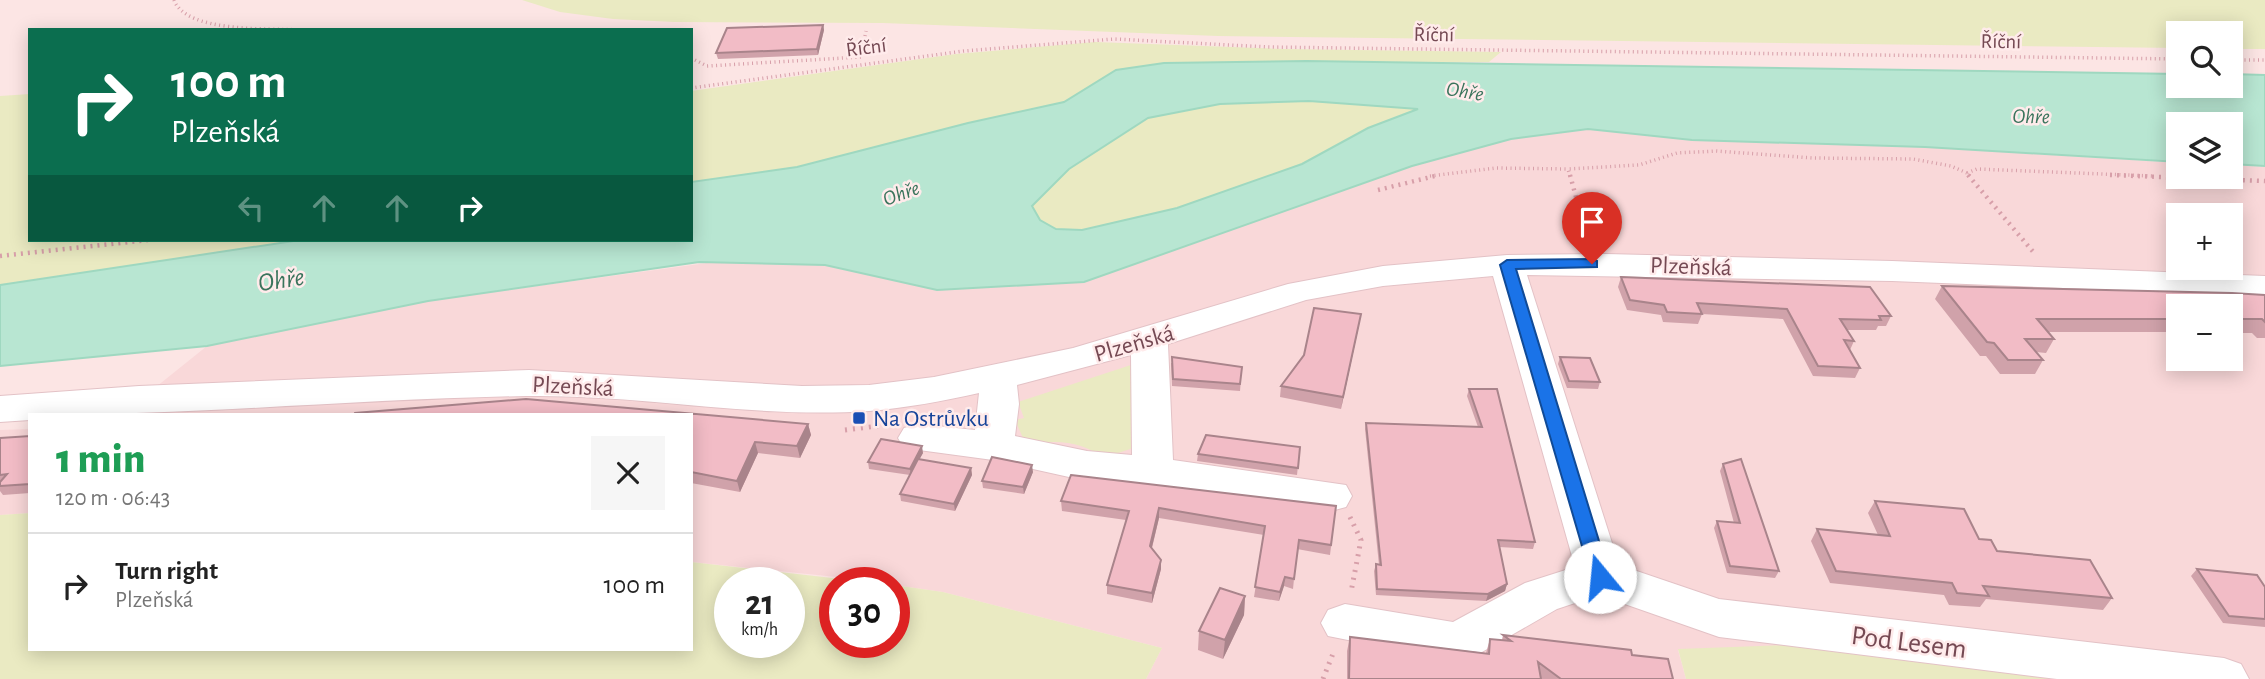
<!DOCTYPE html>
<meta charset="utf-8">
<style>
body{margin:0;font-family:"Alegreya Sans",sans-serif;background:#f6f6f6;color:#222;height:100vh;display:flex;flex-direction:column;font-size:26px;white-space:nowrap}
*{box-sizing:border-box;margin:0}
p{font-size:23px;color:#767676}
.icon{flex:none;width:38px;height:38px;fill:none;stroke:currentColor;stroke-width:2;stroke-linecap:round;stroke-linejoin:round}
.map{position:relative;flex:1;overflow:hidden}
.panel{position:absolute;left:28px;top:413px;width:665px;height:238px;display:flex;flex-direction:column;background:#fff;border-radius:0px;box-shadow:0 4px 18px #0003}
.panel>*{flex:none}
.guide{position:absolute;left:28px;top:28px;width:665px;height:214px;border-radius:0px;box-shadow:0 4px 18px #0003;background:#0b6e4f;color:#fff;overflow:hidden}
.buttons{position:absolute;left:2166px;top:21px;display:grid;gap:14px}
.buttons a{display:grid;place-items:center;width:77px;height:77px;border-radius:0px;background:#fff;box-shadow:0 4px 18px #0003;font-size:35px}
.speed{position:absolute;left:714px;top:567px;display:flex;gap:14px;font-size:35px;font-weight:700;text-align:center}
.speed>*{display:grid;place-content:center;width:91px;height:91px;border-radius:50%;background:#fff;box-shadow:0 4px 18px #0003;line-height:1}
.speed small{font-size:18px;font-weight:400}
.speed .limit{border:10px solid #d22;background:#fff;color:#111}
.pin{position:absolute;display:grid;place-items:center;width:60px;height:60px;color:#fff;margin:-72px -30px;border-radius:50% 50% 50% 0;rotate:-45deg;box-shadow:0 0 7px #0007}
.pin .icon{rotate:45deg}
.me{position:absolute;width:77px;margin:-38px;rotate:343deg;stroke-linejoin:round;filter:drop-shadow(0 0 5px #0008)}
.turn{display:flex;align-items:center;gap:24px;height:147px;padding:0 28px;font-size:32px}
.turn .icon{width:91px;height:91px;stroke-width:2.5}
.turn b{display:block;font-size:49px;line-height:60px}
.lanes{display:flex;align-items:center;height:66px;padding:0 28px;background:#0003;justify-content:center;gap:35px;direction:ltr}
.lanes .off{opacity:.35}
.round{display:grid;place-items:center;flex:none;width:74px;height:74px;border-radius:0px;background:#f6f6f6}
.head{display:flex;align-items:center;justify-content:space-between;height:119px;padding:0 28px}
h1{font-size:42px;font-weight:800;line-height:52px;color:#1e9e55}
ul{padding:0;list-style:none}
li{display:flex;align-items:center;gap:21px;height:105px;padding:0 28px;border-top:2px solid #e0e0e0}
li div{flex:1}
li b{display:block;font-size:26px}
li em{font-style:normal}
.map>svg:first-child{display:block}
</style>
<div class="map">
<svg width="2265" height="679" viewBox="0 0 2265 679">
<rect width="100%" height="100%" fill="#fce5e4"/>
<path fill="#f9d8d9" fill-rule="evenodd" d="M 1588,129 L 1692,140 L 1925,147 L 2179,163 L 2179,177 L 2231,177 L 2231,165 L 2265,167 L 2265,679 L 2085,679 L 1678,650 L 1686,679 L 1146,679 L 1162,648 L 943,592 L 894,585 L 894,583 L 691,562 L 691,415 L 121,415 L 207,346 L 428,301 L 714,262 L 825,265 L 937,290 L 1084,282 L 1412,166 L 1511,139 ZM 2179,215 L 2231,215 L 2231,268 L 2179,268 ZM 2179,306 L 2231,306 L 2231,359 L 2179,359 Z
M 30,429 L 30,513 L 0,515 L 0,430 Z"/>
<path fill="#eaeac2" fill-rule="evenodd" d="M 522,0 L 2265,0 L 2265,49 L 2231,49 L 2231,33 L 2179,33 L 2179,48 L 1218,36 L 883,23 L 674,22 L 613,19 L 560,12 Z
M 1095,42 L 1283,49 L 1501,52 L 1489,62 L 1164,63 L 1116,70 L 1064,102 L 968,123 L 797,167 L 691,182 L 691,91 L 956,54 Z
M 30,94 L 30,240 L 300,240 L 0,285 L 0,96 Z
M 1309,101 L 1420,109 L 1368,128 L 1302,164 L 1177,208 L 1082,230 L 1056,229 L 1040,220 L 1032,206 L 1069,169 L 1148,118 L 1220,104 Z
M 1140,362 L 1143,445 L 1102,458 C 1085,441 1048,438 1027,447 L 1015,420 L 1024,418 L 1018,402 Z
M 30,513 L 30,649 L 691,649 L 691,562 L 876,583 L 835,583 L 835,642 L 894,642 L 894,585 L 943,592 L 1162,648 L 1146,679 L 0,679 L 0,515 ZM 730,583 L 789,583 L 789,642 L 730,642 Z
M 1786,645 L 2085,679 L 1686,679 L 1678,649 Z"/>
<path fill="#b8e6d2" stroke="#9fd8c0" stroke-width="2" fill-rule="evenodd" d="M 1307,61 L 2179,74 L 2179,86 L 2231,86 L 2231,74 L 2265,75 L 2265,166 L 2231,164 L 2231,124 L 2179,124 L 2179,162 L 1925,147 L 1692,140 L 1588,129 L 1511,139 L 1412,166 L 1084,282 L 937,290 L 825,265 L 699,262 L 428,301 L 207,346 L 0,366 L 0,285 L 300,240 L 691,240 L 691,182 L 797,167 L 968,123 L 1064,102 L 1116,70 L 1164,63 ZM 1309,101 L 1418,109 L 1368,128 L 1302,164 L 1177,208 L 1082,230 L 1056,229 L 1040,220 L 1032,206 L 1069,169 L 1148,118 L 1220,104 Z"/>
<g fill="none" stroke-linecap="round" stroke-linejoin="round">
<defs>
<path id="minor" d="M 1606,254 L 1892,261 L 2265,276 L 2265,296 L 1892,281 L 1527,275 L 1619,565 L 1719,599 L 2224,658 L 2241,664 L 2249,679 L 2057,679 L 1719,637 L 1599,595 L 1557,609 L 1475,656 L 1458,662 L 1328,636 L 1321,623 L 1328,610 L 1345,604 L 1453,622 L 1525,583 L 1575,567 L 1493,276 L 1383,286 L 1306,300 L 1168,344 L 1173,460 L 1346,485 L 1352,496 L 1346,507 L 1331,511 L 1087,481 L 993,460 L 904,448 L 898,438 L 904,428 L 918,424 L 975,430 L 979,393 C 943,401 906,408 869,411 C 755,419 640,394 526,396 C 361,399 195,415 30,415 L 30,420 L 0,422 L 0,396 L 139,386 L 529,370 L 802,386 L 869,385 L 934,377 L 1073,348 L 1288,284 L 1383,266 L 1507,255 ZM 1131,355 L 1132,455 L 1087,451 L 1015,436 L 1019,404 L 1017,385 Z"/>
</defs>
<use href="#minor" stroke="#e3c2c6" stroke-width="2"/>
<path stroke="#d79fa9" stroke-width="3.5" stroke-dasharray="1 3.5" stroke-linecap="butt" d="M 174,0 C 186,33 268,28 300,30
M 532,30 L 625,30
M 691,58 L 707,66 L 861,57 L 866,31
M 2231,60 L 2265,60
M 691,88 L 964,51 L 1114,39 L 1268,47 L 2179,59
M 1430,176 L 1496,168 L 1568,169
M 1570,176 L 1568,169 L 1639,165 L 1677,153 L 1716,151 L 1813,158 L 1913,159 L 1951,166 L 1967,173
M 1970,176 L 1967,173 L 1977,169 L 2152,176"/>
<path stroke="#d79fa9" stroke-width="4.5" stroke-dasharray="2 5" stroke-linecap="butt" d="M 1570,175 L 1582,219 L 1584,243
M 1968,175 L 2035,254
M 2110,175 L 2265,181
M 1378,190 L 1439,175
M 0,256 L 148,240"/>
<path stroke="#d79fa9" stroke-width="5" stroke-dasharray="2 6" stroke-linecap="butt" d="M 845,430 L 878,426
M 1350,517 L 1361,540 L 1351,592
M 1323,679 L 1334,651"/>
<use href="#minor" fill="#fff" fill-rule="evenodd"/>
</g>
<path fill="#d0a2aa" d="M 823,25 L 824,30 L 818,55 L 718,59 L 716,53 Z
M 1621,277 L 1891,316 L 1886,326 L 1878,326 L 1876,330 L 1847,330 L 1854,341 L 1850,350 L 1860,368 L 1855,378 L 1813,376 L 1783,319 L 1702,314 L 1698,324 L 1663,322 L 1661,315 L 1627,310 L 1618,287 Z
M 1942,286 L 2265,295 L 2265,338 L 2257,338 L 2252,333 L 2231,333 L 2231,306 L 2179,306 L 2179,332 L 2048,332 L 2054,339 L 2046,353 L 2036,352 L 2043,360 L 2035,374 L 2000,374 L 1986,356 L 1980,356 L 1935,299 Z
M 1359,325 L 1341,409 L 1280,397 L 1281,386 Z
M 1560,357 L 1600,382 L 1598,389 L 1567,388 L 1558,364 Z
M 1171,363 L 1242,367 L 1240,391 L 1172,386 Z
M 1469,389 L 1535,542 L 1533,549 L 1499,547 L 1507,584 L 1505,591 L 1486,601 L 1376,595 L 1374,571 L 1376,564 L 1379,565 L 1365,429 L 1366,423 L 1478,427 L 1467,396 Z
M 691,415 L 808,424 L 811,435 L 800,458 L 758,453 L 740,492 L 691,483 Z
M 30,436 L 30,493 L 3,495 L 0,491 L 0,438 Z
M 1300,447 L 1297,475 L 1197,461 L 1198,454 Z
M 923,453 L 919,459 L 971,468 L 972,475 L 955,511 L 901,501 L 900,494 L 910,475 L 869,469 L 868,462 Z
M 1723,464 L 1779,571 L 1775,578 L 1727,573 L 1714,528 L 1717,521 L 1734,523 L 1720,471 Z
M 1033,472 L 1024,494 L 983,488 L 982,481 Z
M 1061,501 L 1336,506 L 1330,555 L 1297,549 L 1293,589 L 1284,586 L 1279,601 L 1254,597 L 1264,535 L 1159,518 L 1152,548 L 1161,560 L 1161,569 L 1152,603 L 1107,594 L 1107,585 L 1126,520 L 1062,511 Z
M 1875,501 L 1979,539 L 1997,551 L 2112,598 L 2103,610 L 1986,599 L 1980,607 L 1949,605 L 1944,595 L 1830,583 L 1811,541 L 1817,529 L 1878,535 L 1868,513 Z
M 2197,569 L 2265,587 L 2265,627 L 2223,623 L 2191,576 Z
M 1245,596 L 1244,615 L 1223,659 L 1198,650 L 1199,631 Z
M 1503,635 L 1632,655 L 1673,679 L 1347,679 L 1347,651 L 1350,637 L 1486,653 L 1490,639 L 1502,640 Z"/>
<path fill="#a9848b" d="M 823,25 L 824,30 L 818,55 L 817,49 Z
M 1361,314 L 1359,325 L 1341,409 L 1343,397 Z
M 808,424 L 811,435 L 800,458 L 797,446 Z
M 755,442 L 758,453 L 740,492 L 737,481 Z
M 922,446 L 923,453 L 911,475 L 910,469 Z
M 1032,465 L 1033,472 L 1024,494 L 1023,487 Z
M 971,468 L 972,475 L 955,511 L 954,504 Z
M 1159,508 L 1159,518 L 1150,555 L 1150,546 Z
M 1161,560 L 1161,569 L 1152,603 L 1152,593 Z
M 1285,577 L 1284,586 L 1279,601 L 1280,592 Z
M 1507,584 L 1505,591 L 1486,601 L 1488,594 Z
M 1245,596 L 1244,615 L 1223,659 L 1225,640 Z"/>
<path fill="#f2bcc6" stroke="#a9848b" stroke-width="2" d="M 823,25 L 817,49 L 716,53 L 727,28 Z
M 1621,277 L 1870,287 L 1891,316 L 1879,316 L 1881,320 L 1840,319 L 1854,341 L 1844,340 L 1860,368 L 1818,366 L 1787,309 L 1697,303 L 1702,314 L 1667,312 L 1664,305 L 1630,300 Z
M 1942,286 L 2232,293 L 2265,295 L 2265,322 L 2262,319 L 2231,319 L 2231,306 L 2179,306 L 2179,319 L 2037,319 L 2054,339 L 2025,339 L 2043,360 L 2008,360 L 1994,343 L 1987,342 Z
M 1314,308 L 1361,314 L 1343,397 L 1281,386 L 1304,355 Z
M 1172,357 L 1242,367 L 1240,384 L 1173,379 Z
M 1560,357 L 1590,358 L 1600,382 L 1569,381 Z
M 1469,389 L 1497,389 L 1535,542 L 1498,540 L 1507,584 L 1488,594 L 1377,589 L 1376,564 L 1381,565 L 1366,423 L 1482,427 Z
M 526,399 L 808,424 L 797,446 L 755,442 L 737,481 L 691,472 L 691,415 L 354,415 L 355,413 Z
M 1206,435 L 1300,447 L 1298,468 L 1198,454 Z
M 30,436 L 30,484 L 0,486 L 0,482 L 7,474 L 0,475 L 0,438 Z
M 881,439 L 922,446 L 910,469 L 868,462 Z
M 992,457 L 1032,465 L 1023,487 L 982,481 Z
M 918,459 L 971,468 L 954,504 L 900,494 Z
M 1741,459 L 1779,571 L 1730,566 L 1717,521 L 1740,523 L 1723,464 Z
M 1071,475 L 1336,506 L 1331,545 L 1299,540 L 1294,579 L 1285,577 L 1280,592 L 1255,587 L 1265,526 L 1159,508 L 1150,546 L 1161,560 L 1152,593 L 1107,585 L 1129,511 L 1061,501 Z
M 1875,501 L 1964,509 L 1979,539 L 1991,540 L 1997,551 L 2090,560 L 2112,598 L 1983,586 L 1989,596 L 1957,593 L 1952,583 L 1836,571 L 1817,529 L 1890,536 Z
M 2197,569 L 2257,575 L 2265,587 L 2265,619 L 2229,616 Z
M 1220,588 L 1245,596 L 1225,640 L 1199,631 Z
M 1503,635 L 1631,650 L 1632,655 L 1668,659 L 1673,679 L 1561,679 L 1538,662 L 1541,679 L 1349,679 L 1350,637 L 1489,654 L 1490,639 L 1511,641 Z"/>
<path fill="#1a73e8" stroke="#114b97" stroke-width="2" d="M 1592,259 L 1597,261 L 1597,267 L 1516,269 L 1610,577 L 1607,583 L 1593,583 L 1591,577 L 1500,265 L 1507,260 Z"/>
<rect fill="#1a4fb4" stroke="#ffebeb" stroke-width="2.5" x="852" y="411" width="14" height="14" rx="3.5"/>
<g text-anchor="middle" stroke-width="5" stroke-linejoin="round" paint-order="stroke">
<g font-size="21" fill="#754953" stroke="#ffebeb">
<text transform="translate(1434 34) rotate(1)" y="7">Říční</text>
<text transform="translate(2001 41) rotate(1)" y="7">Říční</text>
<text transform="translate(866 47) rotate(-7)" y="7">Říční</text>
</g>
<g font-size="21" font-style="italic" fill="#3a745c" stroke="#ffebeb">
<text transform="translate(1465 91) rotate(10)" y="7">Ohře</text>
<text transform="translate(2031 116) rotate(1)" y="7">Ohře</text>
<text transform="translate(901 193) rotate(-20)" y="7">Ohře</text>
</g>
<g font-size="24" fill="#754953" stroke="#ffebeb">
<text transform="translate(1691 266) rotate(2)" y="8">Plzeňská</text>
<text transform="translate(1134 343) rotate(-16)" y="8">Plzeňská</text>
<text transform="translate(573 386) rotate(3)" y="8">Plzeňská</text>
</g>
<g font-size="24" fill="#164399" stroke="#ffebeb" text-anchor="start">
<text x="873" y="426">Na Ostrůvku</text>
</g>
<g font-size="26" font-style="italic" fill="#3a745c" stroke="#ffebeb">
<text transform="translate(281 279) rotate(-8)" y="9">Ohře</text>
</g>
<g font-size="28" fill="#754953" stroke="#ffebeb">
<text transform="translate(1909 641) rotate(7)" y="10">Pod Lesem</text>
</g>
</g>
</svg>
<div class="buttons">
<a><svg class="icon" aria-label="search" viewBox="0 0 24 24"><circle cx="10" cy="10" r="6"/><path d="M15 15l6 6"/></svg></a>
<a><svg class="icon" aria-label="layers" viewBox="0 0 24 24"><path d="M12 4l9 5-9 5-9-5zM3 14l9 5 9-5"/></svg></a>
<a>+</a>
<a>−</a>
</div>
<div class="speed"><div>21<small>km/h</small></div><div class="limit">30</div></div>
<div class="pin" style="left:1592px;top:264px;background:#d93025"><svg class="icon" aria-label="arrive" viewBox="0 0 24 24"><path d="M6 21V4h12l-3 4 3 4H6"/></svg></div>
<svg class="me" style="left:1600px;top:577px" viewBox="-20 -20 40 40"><circle r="19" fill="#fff"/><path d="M0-13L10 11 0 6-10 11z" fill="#1a73e8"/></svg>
<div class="guide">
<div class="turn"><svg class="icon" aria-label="right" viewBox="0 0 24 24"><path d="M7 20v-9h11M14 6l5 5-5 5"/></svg><div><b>100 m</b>Plzeňská</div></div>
<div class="lanes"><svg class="icon off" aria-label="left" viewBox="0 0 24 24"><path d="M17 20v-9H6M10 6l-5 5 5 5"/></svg><svg class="icon off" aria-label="ahead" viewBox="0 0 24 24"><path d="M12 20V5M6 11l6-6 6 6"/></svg><svg class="icon off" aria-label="ahead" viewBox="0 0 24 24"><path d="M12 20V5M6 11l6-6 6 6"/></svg><svg class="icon" aria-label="right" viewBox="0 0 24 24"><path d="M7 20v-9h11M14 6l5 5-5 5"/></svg></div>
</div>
<section class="panel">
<div class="head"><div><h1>1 min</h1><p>120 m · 06:43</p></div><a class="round"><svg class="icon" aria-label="close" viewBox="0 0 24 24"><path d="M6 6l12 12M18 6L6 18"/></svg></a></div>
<ul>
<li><svg class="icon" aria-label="right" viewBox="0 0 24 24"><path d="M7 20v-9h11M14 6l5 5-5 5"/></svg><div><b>Turn right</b><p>Plzeňská</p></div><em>100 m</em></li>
</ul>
</section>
</div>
